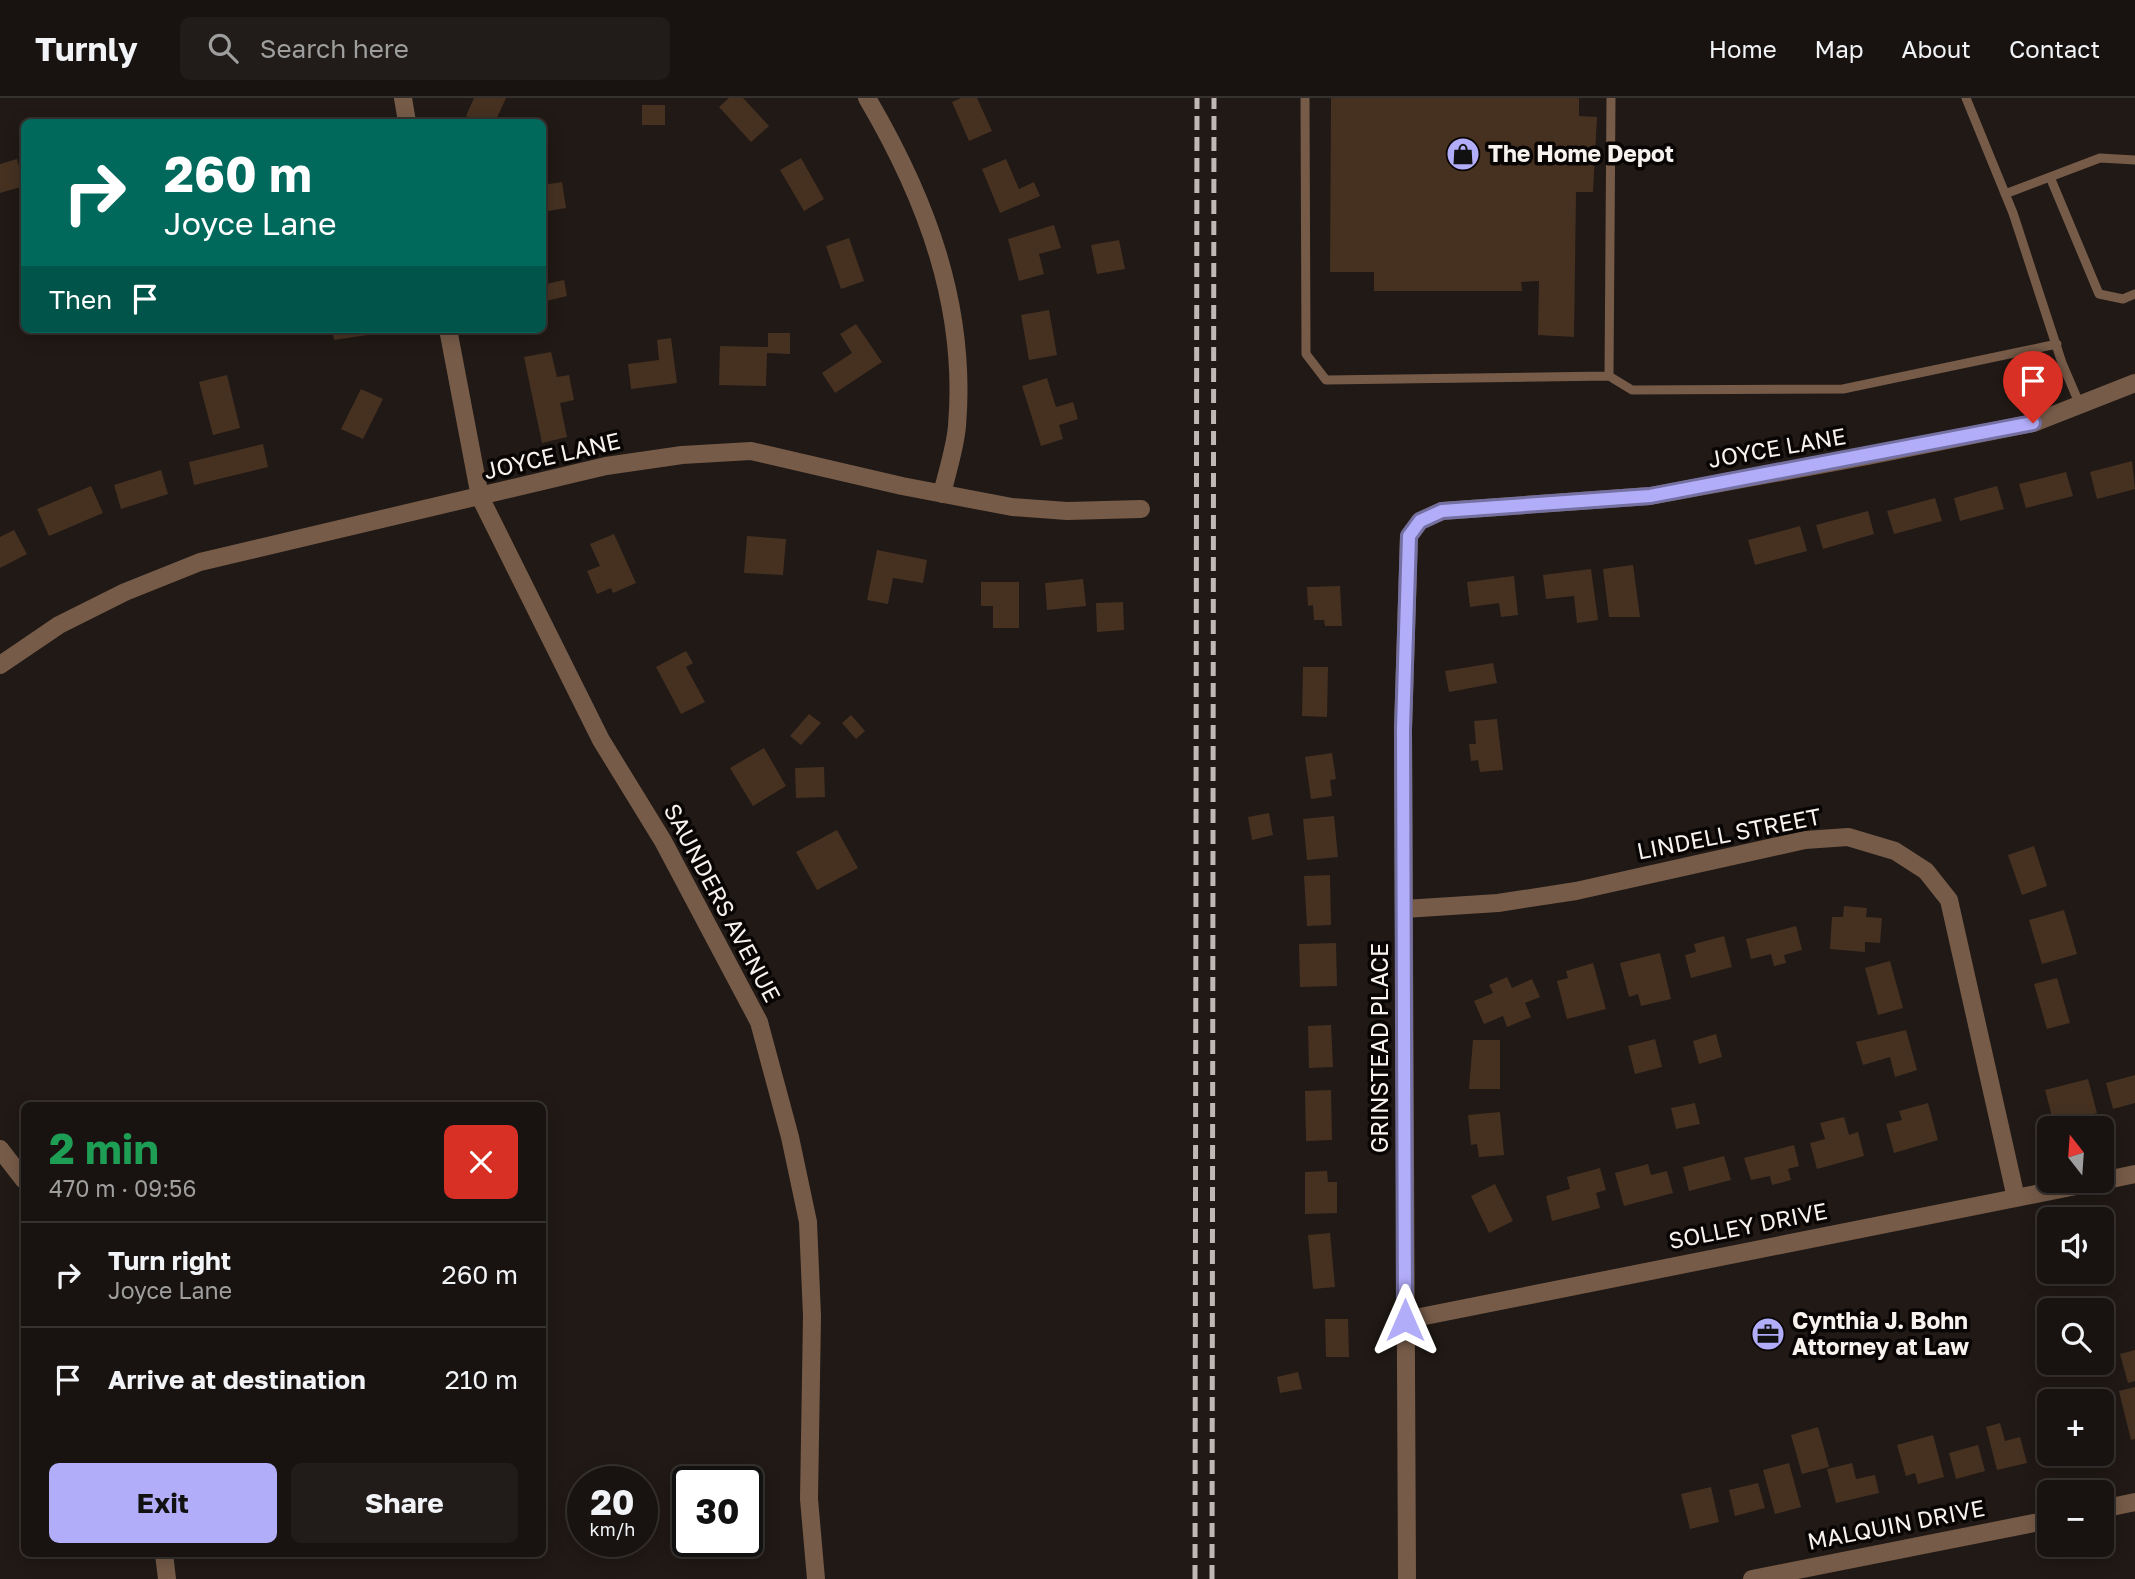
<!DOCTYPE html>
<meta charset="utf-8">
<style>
body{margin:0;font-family:"Golos Text",sans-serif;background:#211c19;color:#f1f3f6;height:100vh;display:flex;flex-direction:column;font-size:26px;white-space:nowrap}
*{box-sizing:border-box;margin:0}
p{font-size:23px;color:#9f9e9f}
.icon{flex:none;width:38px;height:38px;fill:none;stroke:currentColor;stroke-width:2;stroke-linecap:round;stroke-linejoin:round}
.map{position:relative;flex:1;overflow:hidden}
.drawer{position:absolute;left:21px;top:1004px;width:525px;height:455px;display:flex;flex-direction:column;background:#181310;border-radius:10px;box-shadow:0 4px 18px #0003,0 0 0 2px #363230}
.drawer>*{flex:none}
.hud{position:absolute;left:21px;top:21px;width:525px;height:214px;border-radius:10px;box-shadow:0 4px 18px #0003,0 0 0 2px #363230;background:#00695c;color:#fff;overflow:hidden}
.needle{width:46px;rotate:343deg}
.controls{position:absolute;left:2037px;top:1018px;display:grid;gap:14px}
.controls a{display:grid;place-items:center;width:77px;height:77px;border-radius:10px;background:#181310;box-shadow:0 4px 18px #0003,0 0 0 2px #363230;font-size:35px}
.speed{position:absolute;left:567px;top:1368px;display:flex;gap:14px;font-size:35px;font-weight:700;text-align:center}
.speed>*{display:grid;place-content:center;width:91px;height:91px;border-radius:50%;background:#181310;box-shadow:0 4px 18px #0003,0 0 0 2px #363230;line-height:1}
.speed small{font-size:18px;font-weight:400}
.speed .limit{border:4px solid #111;border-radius:10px;background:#fff;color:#111}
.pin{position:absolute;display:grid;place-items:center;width:60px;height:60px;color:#fff;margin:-72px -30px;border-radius:50% 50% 50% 0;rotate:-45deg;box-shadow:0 0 7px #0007}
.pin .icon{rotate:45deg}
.me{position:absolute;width:77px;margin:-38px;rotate:0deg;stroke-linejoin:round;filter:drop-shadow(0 0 5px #0008)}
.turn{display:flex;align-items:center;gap:24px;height:147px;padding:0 28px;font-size:32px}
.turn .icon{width:91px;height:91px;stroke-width:2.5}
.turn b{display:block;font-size:49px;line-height:60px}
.then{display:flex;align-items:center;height:66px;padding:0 28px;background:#0003;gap:14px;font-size:26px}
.round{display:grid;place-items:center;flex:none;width:74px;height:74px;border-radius:10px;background:#211c19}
.summary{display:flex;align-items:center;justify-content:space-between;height:119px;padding:0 28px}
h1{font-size:42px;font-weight:700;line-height:52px;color:#1e9e55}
.action{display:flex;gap:14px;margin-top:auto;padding:14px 28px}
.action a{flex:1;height:80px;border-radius:10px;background:#b2adf9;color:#111;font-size:28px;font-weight:700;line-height:80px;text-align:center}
.action a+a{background:#211c19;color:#f1f3f6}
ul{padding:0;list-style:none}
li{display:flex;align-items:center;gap:21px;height:105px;padding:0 28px;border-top:2px solid #363230}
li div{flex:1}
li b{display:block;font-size:26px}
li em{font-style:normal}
header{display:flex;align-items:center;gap:42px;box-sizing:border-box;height:98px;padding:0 35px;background:#181310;border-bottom:2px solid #363230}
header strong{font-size:33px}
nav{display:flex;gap:38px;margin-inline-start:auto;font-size:24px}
.search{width:490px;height:63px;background:#211c19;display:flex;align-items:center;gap:18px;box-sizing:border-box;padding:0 24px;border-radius:10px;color:#9f9e9f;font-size:26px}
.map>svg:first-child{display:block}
</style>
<header>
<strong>Turnly</strong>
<div class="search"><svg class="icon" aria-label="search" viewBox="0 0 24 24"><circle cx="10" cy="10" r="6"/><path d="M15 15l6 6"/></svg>Search here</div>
<nav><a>Home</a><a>Map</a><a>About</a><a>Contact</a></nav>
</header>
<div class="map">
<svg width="2135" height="1481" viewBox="0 0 2135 1481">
<rect width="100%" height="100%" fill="#201915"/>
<path fill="#463121" d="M 474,0 L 506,0 L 495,24 L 479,24 L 466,18 Z
M 729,0 L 743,0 L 769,28 L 751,44 L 719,9 Z
M 961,0 L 977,0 L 992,33 L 969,43 L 952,4 Z
M 1331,0 L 1579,0 L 1579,18 L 1597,19 L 1593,94 L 1576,94 L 1574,239 L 1538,237 L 1539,183 L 1521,184 L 1522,193 L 1374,193 L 1374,174 L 1330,174 Z
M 642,7 L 665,7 L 665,27 L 642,27 Z
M 801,60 L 824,101 L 804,113 L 780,72 Z
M 17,61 L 24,88 L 0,95 L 0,66 Z
M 1006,61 L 1019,91 L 1034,84 L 1040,98 L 1000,115 L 982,71 Z
M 562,84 L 566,110 L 542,114 L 542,87 Z
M 1054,127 L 1061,150 L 1039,156 L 1044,176 L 1019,183 L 1008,141 Z
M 849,140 L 864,183 L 841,191 L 826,148 Z
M 1119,142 L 1125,171 L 1097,176 L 1091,147 Z
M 564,182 L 567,198 L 542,204 L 542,187 Z
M 1049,212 L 1057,257 L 1029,262 L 1021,217 Z
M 856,226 L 882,264 L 835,295 L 822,275 L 852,255 L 840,236 Z
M 332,231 L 366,231 L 367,237 L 334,242 Z
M 768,235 L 790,235 L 790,256 L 767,255 L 766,288 L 719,287 L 720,248 L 768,249 Z
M 671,240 L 677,285 L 631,291 L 628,266 L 659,262 L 657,242 Z
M 551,254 L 557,279 L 569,277 L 574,302 L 560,305 L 567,339 L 542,345 L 524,259 Z
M 227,277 L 240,330 L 213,337 L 199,284 Z
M 1047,280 L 1056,309 L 1073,304 L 1078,321 L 1059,327 L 1063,341 L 1041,348 L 1022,288 Z
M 361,291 L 383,301 L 363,341 L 341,331 Z
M 263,346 L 268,369 L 194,387 L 189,364 Z
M 2132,363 L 2135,391 L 2097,401 L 2090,374 Z
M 161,372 L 168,396 L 121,411 L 114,387 Z
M 2066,374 L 2073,398 L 2026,410 L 2019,386 Z
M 91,388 L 103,415 L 49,438 L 37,411 Z
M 1997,388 L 2004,411 L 1960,423 L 1954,400 Z
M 1935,400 L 1942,423 L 1894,436 L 1887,413 Z
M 1868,413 L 1874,436 L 1823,451 L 1816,427 Z
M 1800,428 L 1807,453 L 1755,467 L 1748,442 Z
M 14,432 L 27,456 L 0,470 L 0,439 Z
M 614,436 L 636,485 L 613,495 L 611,490 L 597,496 L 587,473 L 600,468 L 590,446 Z
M 747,438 L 786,441 L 783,477 L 744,475 Z
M 877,452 L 927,462 L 923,485 L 893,480 L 888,506 L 867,502 Z
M 1633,467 L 1640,519 L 1609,519 L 1603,471 Z
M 1591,471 L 1598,522 L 1577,525 L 1574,498 L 1546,501 L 1543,477 Z
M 1514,478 L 1518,517 L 1501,519 L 1499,505 L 1470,509 L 1467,484 Z
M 1083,481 L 1086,508 L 1047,512 L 1045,485 Z
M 981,484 L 1019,484 L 1019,530 L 993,530 L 993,508 L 981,508 Z
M 1340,488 L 1342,528 L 1325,528 L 1324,522 L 1314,522 L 1313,507 L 1308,508 L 1307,489 Z
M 1123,504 L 1124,532 L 1097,534 L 1096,505 Z
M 686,553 L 693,565 L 686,569 L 705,604 L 681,616 L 656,569 Z
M 1493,565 L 1497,585 L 1449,594 L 1445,573 Z
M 1303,569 L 1328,569 L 1327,619 L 1302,618 Z
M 809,616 L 821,625 L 801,647 L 790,638 Z
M 851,617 L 865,633 L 856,641 L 842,625 Z
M 1497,621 L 1503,672 L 1480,674 L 1478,662 L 1471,663 L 1469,646 L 1476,646 L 1474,623 Z
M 764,650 L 786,688 L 753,708 L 730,670 Z
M 1332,655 L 1336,681 L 1330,682 L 1332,698 L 1311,701 L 1305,659 Z
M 824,669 L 825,699 L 796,700 L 795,670 Z
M 1269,715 L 1273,737 L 1252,742 L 1248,719 Z
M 1334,718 L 1338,759 L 1307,762 L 1303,721 Z
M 837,732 L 858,770 L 817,792 L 796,754 Z
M 2034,748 L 2047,788 L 2022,797 L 2008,757 Z
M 1330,777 L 1331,827 L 1307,828 L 1304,778 Z
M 1844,808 L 1867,810 L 1866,819 L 1882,820 L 1880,845 L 1865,844 L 1865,854 L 1830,851 L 1832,819 L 1843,819 Z
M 2064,812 L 2077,856 L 2042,866 L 2029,822 Z
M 1796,828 L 1802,852 L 1784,857 L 1786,865 L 1774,868 L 1771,856 L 1751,861 L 1746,841 Z
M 1724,838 L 1732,869 L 1691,880 L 1685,857 L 1696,854 L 1694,846 Z
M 1336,845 L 1337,888 L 1300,889 L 1299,846 Z
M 1660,855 L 1671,901 L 1641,908 L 1638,896 L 1629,899 L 1620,865 Z
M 1890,863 L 1903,910 L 1878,917 L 1865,870 Z
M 1593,865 L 1606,911 L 1567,921 L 1557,883 L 1568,880 L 1566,873 Z
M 1507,879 L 1512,890 L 1532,881 L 1540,899 L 1525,905 L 1531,919 L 1507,929 L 1503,918 L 1484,926 L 1474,903 L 1493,895 L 1489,887 Z
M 2057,880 L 2070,925 L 2047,931 L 2034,886 Z
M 1331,927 L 1333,969 L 1309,970 L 1308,928 Z
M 1906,932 L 1917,972 L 1895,979 L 1890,959 L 1863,967 L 1856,944 Z
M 1716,936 L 1722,959 L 1699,966 L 1693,943 Z
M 1655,941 L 1662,969 L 1635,976 L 1628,948 Z
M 1473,942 L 1500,942 L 1500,991 L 1469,991 Z
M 2135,977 L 2135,1005 L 2113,1011 L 2106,985 Z
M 2088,981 L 2097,1015 L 2054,1026 L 2045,992 Z
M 1331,992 L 1332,1042 L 1306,1043 L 1305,993 Z
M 1695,1005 L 1700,1026 L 1676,1031 L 1671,1010 Z
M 1928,1005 L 1938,1042 L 1894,1055 L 1886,1026 L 1902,1022 L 1899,1013 Z
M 1500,1014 L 1504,1057 L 1479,1059 L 1477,1046 L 1471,1047 L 1468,1017 Z
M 1844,1019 L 1849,1037 L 1858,1034 L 1864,1058 L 1817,1071 L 1810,1045 L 1825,1041 L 1820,1025 Z
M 1794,1047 L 1799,1068 L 1788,1071 L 1791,1082 L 1772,1087 L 1770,1078 L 1751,1082 L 1744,1060 Z
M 1724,1058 L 1731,1082 L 1689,1093 L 1683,1069 Z
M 1648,1066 L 1651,1077 L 1667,1073 L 1673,1095 L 1624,1108 L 1615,1075 Z
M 1600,1070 L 1606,1092 L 1596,1095 L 1600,1110 L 1552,1123 L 1546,1098 L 1570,1091 L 1567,1079 Z
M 1327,1073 L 1328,1084 L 1337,1084 L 1337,1115 L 1305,1116 L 1305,1074 Z
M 1495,1086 L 1513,1123 L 1489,1135 L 1471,1098 Z
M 1330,1135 L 1335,1189 L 1313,1191 L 1308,1137 Z
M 1325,1221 L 1348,1221 L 1349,1259 L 1326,1259 Z
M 2135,1252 L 2135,1283 L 2128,1285 L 2120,1256 Z
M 1298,1274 L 1302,1291 L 1280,1295 L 1277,1279 Z
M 2135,1289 L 2135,1341 L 2131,1342 L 2119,1293 Z
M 2049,1319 L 2049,1356 L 2063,1357 L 2041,1363 L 2035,1337 L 2047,1334 L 2044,1320 Z
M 2000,1325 L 2005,1343 L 2020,1339 L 2027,1365 L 1997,1372 L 1986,1329 Z
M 1818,1329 L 1829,1369 L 1802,1376 L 1791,1337 Z
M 1933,1337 L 1944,1379 L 1918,1386 L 1915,1375 L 1906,1378 L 1897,1347 Z
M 1978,1347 L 1985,1373 L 1956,1381 L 1949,1355 Z
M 1789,1365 L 1801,1409 L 1775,1416 L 1763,1372 Z
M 1852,1365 L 1856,1381 L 1875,1377 L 1879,1395 L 1836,1405 L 1827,1371 Z
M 1758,1385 L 1765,1410 L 1735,1418 L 1729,1392 Z
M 1711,1389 L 1719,1424 L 1690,1431 L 1681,1396 Z"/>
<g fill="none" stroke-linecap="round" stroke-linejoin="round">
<path stroke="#765b48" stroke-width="9" d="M 1305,0 L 1306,256 L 1326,282 L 1609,278 L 1632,292 L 1843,291 L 2057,246
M 1966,0 L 2013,115 L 2062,265 L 2080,307
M 2050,79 L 2099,196 L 2123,201 L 2135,196
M 2005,96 L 2100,60 L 2135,62
M 1609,278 L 1611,0"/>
<path stroke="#765b48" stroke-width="18" d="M 403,0 L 407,24
M 867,0 C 927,102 967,209 957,328 C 955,351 947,374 942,396
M 448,231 L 480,399 L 601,642 L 663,743 L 759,924 L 790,1039 L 808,1124 L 812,1218 L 809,1401 L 816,1481
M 0,567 L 59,527 L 125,494 L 200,464 L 606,368 L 682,357 L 751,353 L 902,388 L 1012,409 L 1067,413 L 1141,411
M 1404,811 L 1498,805 L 1576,793 L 1805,742 L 1848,739 L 1895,753 L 1926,773 L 1949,802 L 2016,1100
M 0,1051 L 24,1082
M 2102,1083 L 2135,1076
M 1405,1222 L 2101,1083
M 2102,1411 L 2135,1404
M 164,1456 L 167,1481
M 1407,1481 L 1403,631 L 1409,438 L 1420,423 L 1442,413 L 1650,398 L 1868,358 L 2033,325 L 2135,285
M 1752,1481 L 2049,1422"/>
<path stroke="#bfb9b5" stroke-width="5" stroke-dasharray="14 7" stroke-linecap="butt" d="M 1195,1481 L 1197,0
M 1212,1481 L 1214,0"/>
</g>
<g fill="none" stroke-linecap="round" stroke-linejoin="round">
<defs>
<path id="route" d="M 1405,1222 L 1403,631 L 1409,438 L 1420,423 L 1442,413 L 1650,398 L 2033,325"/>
</defs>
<use href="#route" stroke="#7470a2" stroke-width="18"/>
<use href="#route" stroke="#b2adf9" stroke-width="12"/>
</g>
<defs>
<symbol id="shop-disc" viewBox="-11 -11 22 22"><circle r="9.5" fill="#b2adf9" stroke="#080504"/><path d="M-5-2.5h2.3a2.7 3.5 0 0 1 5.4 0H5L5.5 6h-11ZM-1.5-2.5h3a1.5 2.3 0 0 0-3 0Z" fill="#111"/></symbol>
<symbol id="office-disc" viewBox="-11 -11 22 22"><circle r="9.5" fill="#b2adf9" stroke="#080504"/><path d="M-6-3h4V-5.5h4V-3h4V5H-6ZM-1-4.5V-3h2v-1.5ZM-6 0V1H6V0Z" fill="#111"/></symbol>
</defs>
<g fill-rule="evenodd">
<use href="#shop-disc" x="1444" y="37" width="38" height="38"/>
<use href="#office-disc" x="1749" y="1217" width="38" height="38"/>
</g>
<g text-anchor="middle" stroke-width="7" stroke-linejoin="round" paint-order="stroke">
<g font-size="23" font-weight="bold" fill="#f7f2ee" stroke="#080504" text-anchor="start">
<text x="1488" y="64">The Home Depot</text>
<text x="1792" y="1231">Cynthia J. Bohn<tspan x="1792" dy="26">Attorney at Law</tspan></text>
</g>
<g font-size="23" fill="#f7f2ee" stroke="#080504">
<text transform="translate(1777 350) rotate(-10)" y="8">JOYCE LANE</text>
<text transform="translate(552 358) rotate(-13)" y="8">JOYCE LANE</text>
<text transform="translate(1729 736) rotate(-11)" y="8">LINDELL STREET</text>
<text transform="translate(722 805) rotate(62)" y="8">SAUNDERS AVENUE</text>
<text transform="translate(1380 950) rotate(-90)" y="8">GRINSTEAD PLACE</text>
<text transform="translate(1748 1128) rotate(-11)" y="8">SOLLEY DRIVE</text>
<text transform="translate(1896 1427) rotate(-11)" y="8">MALQUIN DRIVE</text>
</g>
</g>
</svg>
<div class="controls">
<a><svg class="needle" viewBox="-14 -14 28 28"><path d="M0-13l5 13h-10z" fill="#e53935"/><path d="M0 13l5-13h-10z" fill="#9f9e9f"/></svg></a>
<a><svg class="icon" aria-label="sound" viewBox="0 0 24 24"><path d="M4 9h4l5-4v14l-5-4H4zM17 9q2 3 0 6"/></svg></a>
<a><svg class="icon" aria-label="search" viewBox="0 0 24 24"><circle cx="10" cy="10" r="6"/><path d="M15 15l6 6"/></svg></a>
<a>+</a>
<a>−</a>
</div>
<div class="speed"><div>20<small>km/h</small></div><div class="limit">30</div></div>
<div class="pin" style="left:2033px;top:325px;background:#d93025"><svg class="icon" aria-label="arrive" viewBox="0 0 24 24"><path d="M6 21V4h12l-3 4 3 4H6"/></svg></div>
<svg class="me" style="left:1405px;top:1222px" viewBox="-20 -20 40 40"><path d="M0-17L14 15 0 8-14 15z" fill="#b2adf9" stroke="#fff" stroke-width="4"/></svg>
<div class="hud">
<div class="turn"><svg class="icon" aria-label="right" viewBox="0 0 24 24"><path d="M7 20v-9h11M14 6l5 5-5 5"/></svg><div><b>260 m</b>Joyce Lane</div></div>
<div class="then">Then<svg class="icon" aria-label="arrive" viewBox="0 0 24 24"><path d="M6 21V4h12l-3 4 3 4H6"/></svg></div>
</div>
<section class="drawer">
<div class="summary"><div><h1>2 min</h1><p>470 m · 09:56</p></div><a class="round" style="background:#d93025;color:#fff"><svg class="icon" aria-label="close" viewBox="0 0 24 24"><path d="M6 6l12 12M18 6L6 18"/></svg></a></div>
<ul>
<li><svg class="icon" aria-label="right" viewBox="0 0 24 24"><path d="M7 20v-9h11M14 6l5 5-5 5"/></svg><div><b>Turn right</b><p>Joyce Lane</p></div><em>260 m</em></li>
<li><svg class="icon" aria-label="arrive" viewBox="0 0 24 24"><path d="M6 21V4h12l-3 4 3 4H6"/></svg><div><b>Arrive at destination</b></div><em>210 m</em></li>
</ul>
<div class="action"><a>Exit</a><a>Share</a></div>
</section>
</div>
